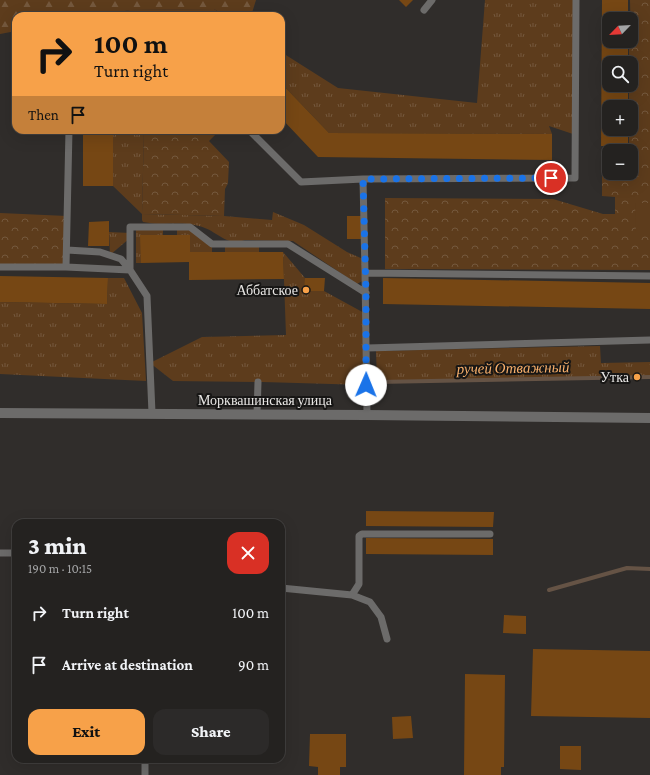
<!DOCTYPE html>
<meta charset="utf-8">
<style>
body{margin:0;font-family:"Crimson Pro",serif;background:#2c2a29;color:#f1f3f6;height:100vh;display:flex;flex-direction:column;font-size:15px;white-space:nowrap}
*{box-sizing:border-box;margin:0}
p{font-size:13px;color:#a3a4a5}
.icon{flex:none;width:22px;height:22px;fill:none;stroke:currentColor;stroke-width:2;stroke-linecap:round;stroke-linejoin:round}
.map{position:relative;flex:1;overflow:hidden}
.details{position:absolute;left:12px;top:519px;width:273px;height:244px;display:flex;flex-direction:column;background:#242220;border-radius:12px;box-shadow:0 4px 16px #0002,0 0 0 1px #413f3e}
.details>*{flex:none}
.guide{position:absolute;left:12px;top:12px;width:273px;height:122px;border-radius:12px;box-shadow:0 4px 16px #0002,0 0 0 1px #413f3e;background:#f7a149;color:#111;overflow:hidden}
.needle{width:26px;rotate:245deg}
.tools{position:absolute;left:602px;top:12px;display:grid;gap:8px}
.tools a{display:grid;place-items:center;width:36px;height:36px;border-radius:8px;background:#242220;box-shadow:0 4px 16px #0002,0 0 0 1px #413f3e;font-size:20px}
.pin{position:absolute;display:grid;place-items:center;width:34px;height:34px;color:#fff;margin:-17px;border:2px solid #fff;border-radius:50%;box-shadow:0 1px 4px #0007}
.me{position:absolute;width:44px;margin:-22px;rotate:1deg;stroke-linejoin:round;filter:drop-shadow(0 0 3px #0008)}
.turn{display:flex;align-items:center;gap:14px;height:84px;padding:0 16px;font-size:18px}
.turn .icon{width:52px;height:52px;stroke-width:2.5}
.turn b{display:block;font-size:28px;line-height:34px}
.then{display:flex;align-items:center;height:38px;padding:0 16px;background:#0003;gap:8px;font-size:15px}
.round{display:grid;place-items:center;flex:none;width:42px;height:42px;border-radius:12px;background:#2c2a29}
.overview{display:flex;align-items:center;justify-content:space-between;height:68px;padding:0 16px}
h1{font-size:24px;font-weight:800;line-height:30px}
.action{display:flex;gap:8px;margin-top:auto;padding:8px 16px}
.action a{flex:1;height:46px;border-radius:12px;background:#f7a149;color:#111;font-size:16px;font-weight:800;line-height:46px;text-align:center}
.action a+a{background:#2c2a29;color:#f1f3f6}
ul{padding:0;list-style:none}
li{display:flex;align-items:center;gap:12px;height:52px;padding:0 16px}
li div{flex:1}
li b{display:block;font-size:15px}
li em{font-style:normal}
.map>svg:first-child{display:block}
</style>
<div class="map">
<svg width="650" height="775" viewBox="0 0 650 775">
<defs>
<pattern id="grass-tufts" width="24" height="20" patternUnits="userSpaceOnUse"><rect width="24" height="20" fill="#5d3c1c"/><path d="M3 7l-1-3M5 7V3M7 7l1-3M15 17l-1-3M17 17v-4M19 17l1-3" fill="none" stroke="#74583d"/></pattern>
<pattern id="forest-firs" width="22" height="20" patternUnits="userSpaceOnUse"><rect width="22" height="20" fill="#5d3c1c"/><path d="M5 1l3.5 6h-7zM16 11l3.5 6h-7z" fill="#74583d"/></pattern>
<pattern id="park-crowns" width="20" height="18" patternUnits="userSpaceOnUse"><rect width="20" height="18" fill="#5d3c1c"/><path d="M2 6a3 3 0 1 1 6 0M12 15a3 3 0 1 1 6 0" fill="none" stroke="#74583d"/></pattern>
</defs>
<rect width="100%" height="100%" fill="#302d2b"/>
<path fill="url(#grass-tufts)" d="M 485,0 L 576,0 L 576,135 L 549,126 L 552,134 L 329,133 L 281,83 L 281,52 L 338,88 L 477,103 Z
M 214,9 L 225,16 L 98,16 L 130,10 Z
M 113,130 L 144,130 L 142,214 L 224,216 L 272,220 L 273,212 L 304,225 L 347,252 L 363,259 L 364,280 L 357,284 L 293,241 L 245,240 C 225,247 217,230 199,226 C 181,221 162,226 143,222 L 142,220 L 142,214 L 113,186 Z
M 136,227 L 163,227 L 163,235 L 141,235 L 141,263 L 136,263 Z
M 177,227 L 190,227 L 212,244 L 212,252 L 190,252 L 190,235 L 177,235 Z
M 109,232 L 130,233 L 130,238 L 110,255 Z
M 225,244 L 259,244 L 259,252 L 225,252 Z
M 283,252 L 305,278 L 305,291 L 324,291 L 366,314 L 366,385 L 263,382 L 173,381 L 150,363 L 202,337 L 286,335 Z
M 108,278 L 124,278 L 142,313 L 146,381 L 0,374 L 0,302 L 107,304 Z
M 600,346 L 601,363 L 650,362 L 650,377 L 377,382 L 376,351 Z"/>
<path fill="url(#forest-firs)" d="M 0,0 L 256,0 L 251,16 L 226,16 L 214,9 L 130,10 L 98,16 L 16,16 L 16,31 L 0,34 Z"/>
<path fill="url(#park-crowns)" d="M 630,0 L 650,0 L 650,270 L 385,269 L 385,198 L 553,199 L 603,214 L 615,214 L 615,197 L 602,196 L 602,151 L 609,151 L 609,173 L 631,173 L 631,151 L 629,151 L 629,129 L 631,129 L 631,107 L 629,107 L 629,85 L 631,85 L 631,63 L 629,63 L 629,41 L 631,41 Z
M 144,130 L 220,130 L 209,141 L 229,162 L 228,183 L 225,189 L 224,216 L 142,214 Z
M 0,213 L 67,216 L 66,267 L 0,267 Z"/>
<path fill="#5d3c1c" d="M 635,203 L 650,203 L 650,232 L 636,232 Z"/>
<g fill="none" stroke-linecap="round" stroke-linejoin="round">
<path stroke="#655345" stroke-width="4" d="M 377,382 L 650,377
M 549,590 L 627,568 L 650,569"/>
</g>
<path fill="#764714" d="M 399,0 L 413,0 L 406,7 Z
M 602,0 L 628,0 L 628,19 L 609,19 L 609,41 L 628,41 L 628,63 L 609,63 L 609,85 L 628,85 L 628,107 L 609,107 L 609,129 L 628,129 L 628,146 L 601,146 Z
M 281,83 L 329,133 L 552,134 L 552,160 L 318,157 L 281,118 Z
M 83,130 L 113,130 L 113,186 L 83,186 Z
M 347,216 L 362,216 L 362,239 L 347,239 Z
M 109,221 L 109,246 L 88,246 L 89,222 Z
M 140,235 L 190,235 L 190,252 L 283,252 L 284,279 L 189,280 L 189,262 L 141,263 Z
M 0,276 L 108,278 L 107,304 L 0,302 Z
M 305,278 L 325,278 L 324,291 L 304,291 Z
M 383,278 L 650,283 L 650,309 L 383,304 Z
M 366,511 L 494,512 L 493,527 L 366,526 Z
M 366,538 L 493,539 L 493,555 L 366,554 Z
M 504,615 L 526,616 L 526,634 L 503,633 Z
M 533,649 L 650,651 L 650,718 L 531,716 Z
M 465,674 L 505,675 L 504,767 L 501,767 L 501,775 L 464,775 Z
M 411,716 L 413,738 L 393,739 L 392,717 Z
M 310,734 L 346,734 L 346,767 L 340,767 L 340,775 L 318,775 L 318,767 L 309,766 Z
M 560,746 L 581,746 L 581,770 L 560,769 Z"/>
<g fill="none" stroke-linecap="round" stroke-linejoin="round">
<path stroke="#6c6b6a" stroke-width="7" d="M 424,10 L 432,0
M 249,130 L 301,182 L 363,179
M 67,250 L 100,252 L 121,259 L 130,270
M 0,267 L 66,267 L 130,270
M 66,267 L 69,130
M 365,273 L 363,179 L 575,178 L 576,0
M 367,348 L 650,340
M 152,413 L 147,296 L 130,270 L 130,227 L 190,227 L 212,244 L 288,244 L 366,293
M 257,414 L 258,382
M 367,415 L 365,273 L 650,276
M 0,553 L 16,553
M 281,588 L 352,595 L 359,584 L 359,536 L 362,534 L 490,534
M 352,595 L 370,602 L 381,617 L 387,639
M 145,775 L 145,759"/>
<path stroke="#6c6b6a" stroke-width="10" d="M 0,413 L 367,415 L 650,418"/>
</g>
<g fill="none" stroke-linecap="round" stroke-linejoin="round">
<path stroke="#1a73e8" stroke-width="7" stroke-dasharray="0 12.6" d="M 366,385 L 366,293 L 363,179 L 551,178"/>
</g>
<g fill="#f7a149" stroke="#171615" stroke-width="1.5">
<circle cx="306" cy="290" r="4"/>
<circle cx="637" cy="377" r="4"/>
</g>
<g text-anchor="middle" stroke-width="4" stroke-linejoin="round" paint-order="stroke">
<g font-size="14" fill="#e9e7e5" stroke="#171615" text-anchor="end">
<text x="298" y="295">Аббатское</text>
<text x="629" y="382">Утка</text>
</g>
<g font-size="14" fill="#e9e7e5" stroke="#171615">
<text x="265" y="405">Морквашинская улица</text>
</g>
<g font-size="15" font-style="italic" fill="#f7af6b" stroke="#171615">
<text transform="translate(513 368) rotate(-1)" y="5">ручей Отважный</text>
</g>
</g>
</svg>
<div class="tools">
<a><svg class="needle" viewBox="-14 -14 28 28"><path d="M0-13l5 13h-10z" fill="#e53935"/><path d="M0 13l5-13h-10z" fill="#a3a4a5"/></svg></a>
<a><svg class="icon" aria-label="search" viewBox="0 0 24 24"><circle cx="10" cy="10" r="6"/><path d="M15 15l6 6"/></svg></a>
<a>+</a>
<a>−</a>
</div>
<div class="pin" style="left:551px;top:178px;background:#d93025"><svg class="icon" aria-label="arrive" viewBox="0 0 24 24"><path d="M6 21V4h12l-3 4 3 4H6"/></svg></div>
<svg class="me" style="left:366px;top:385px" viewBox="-20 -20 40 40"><circle r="19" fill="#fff"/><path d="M0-13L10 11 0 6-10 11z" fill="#1a73e8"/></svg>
<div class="guide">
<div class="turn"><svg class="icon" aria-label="right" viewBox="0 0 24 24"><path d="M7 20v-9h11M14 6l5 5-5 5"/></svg><div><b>100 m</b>Turn right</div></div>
<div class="then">Then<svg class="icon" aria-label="arrive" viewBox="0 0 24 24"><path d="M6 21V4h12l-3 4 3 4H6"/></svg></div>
</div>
<section class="details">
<div class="overview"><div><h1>3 min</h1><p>190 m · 10:15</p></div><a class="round" style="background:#d93025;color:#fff"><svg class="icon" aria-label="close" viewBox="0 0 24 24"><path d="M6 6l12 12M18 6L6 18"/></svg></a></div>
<ul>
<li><svg class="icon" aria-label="right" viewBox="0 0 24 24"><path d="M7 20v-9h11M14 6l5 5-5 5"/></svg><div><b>Turn right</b></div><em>100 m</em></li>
<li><svg class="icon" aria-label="arrive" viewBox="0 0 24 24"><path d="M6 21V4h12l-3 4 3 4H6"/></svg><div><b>Arrive at destination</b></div><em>90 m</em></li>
</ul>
<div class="action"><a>Exit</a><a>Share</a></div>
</section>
</div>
